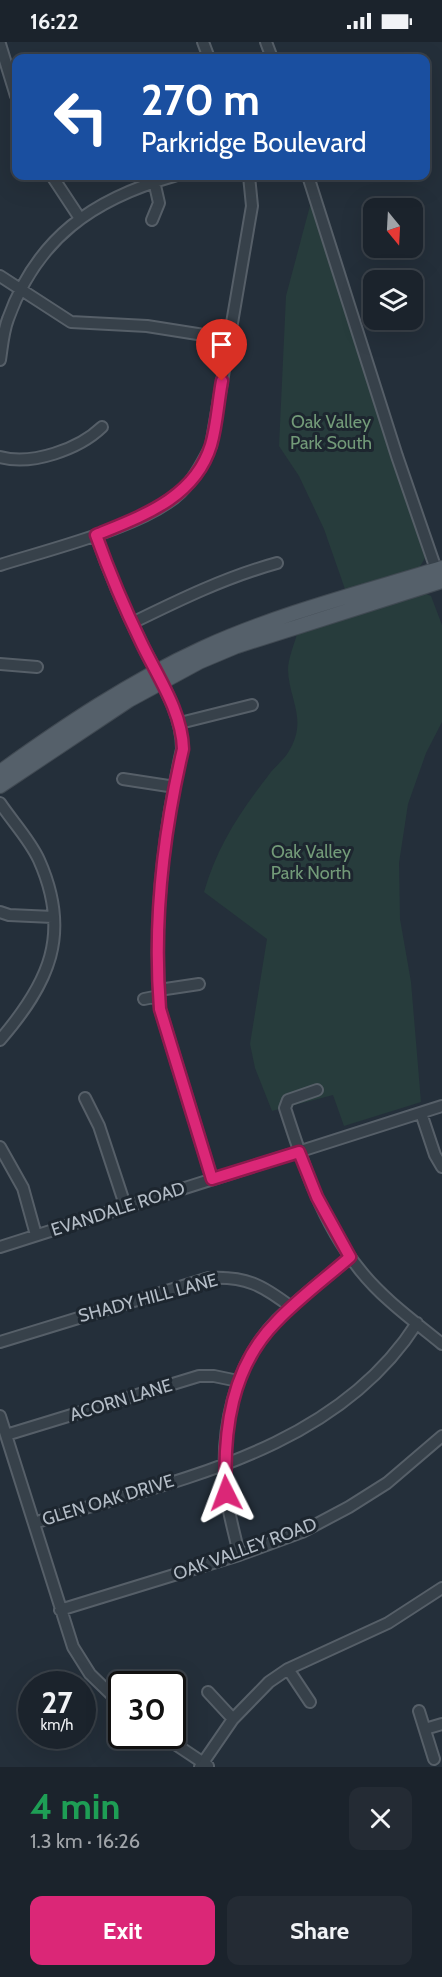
<!DOCTYPE html>
<meta charset="utf-8">
<style>
body{margin:0;font-family:Cabin,sans-serif;background:#242b34;color:#f1f3f6;height:100vh;display:flex;flex-direction:column;font-size:22px;white-space:nowrap}
*{box-sizing:border-box;margin:0}
p{font-size:20px;color:#a0a4a9}
.icon{flex:none;width:33px;height:33px;fill:none;stroke:currentColor;stroke-width:2;stroke-linecap:round;stroke-linejoin:round}
.map{position:relative;height:1725px;overflow:hidden}
.side{display:flex;flex-direction:column;background:#1b232c;flex:1}
.side>*{flex:none}
.top-card{position:absolute;left:12px;top:12px;width:418px;height:126px;border-radius:12px;box-shadow:0 6px 24px #0002,0 0 0 2px #394048;background:#1a4fa0;color:#fff;overflow:hidden}
.needle{width:39px;rotate:162deg}
.buttons{position:absolute;left:363px;top:156px;display:grid;gap:12px}
.buttons a{display:grid;place-items:center;width:60px;height:60px;border-radius:12px;background:#1b232c;box-shadow:0 6px 24px #0002,0 0 0 2px #394048;font-size:30px}
.speed{position:absolute;left:18px;top:1629px;display:flex;gap:12px;font-size:30px;font-weight:700;text-align:center}
.speed>*{display:grid;place-content:center;width:78px;height:78px;border-radius:50%;background:#1b232c;box-shadow:0 6px 24px #0002,0 0 0 2px #394048;line-height:1}
.speed small{font-size:15px;font-weight:400}
.speed .limit{border:3px solid #111;border-radius:9px;background:#fff;color:#111}
.pin{position:absolute;display:grid;place-items:center;width:51px;height:51px;color:#fff;margin:-62px -26px;border-radius:50% 50% 50% 0;rotate:-45deg;box-shadow:0 0 6px #0007}
.pin .icon{rotate:45deg}
.me{position:absolute;width:66px;margin:-33px;rotate:357deg;stroke-linejoin:round;filter:drop-shadow(0 0 4px #0008)}
.turn{display:flex;align-items:center;gap:21px;height:126px;padding:0 30px;font-size:27px}
.turn .icon{width:78px;height:78px;stroke-width:2.5}
.turn b{display:block;font-size:42px;line-height:51px}
.round{display:grid;place-items:center;flex:none;width:63px;height:63px;border-radius:12px;background:#242b34}
.head{display:flex;align-items:center;justify-content:space-between;height:102px;padding:0 30px}
h1{font-size:36px;font-weight:700;line-height:45px;color:#1e9e55}
.button{display:flex;gap:12px;margin-top:auto;padding:12px 30px}
.button a{flex:1;height:69px;border-radius:12px;background:#db2777;color:#fff;font-size:24px;font-weight:700;line-height:69px;text-align:center}
.button a+a{background:#242b34;color:#f1f3f6}
.status{display:flex;justify-content:space-between;align-items:center;height:42px;padding:0 30px;background:#1b232c;direction:ltr}
.status svg{height:16px;fill:currentColor}
.map>svg:first-child{display:block}
</style>
<div class="status"><b>16:22</b><svg viewBox="0 0 49 12"><path d="M0 12V9h3v3zM5 12V6h3v6zM10 12V3h3v9zM15 12V0h3v12zM26 1h20v11H26zM47 4h2v5h-2z"/></svg></div>
<div class="map">
<svg width="442" height="1725" viewBox="0 0 442 1725">
<rect width="100%" height="100%" fill="#242f3a"/>
<path fill="#273c3c" d="M 311,160 L 425,516 L 418,528 L 346,550 L 324,487 L 299,434 L 279,404 L 286,254 Z
M 424,551 L 431,554 L 442,583 L 442,680 L 426,711 L 408,762 L 399,821 L 400,877 L 411,940 L 421,1060 L 344,1084 L 333,1053 L 272,1069 L 255,1026 L 250,1002 L 267,897 L 204,850 C 217,805 239,771 268,734 C 274,725 284,718 289,709 C 308,677 289,658 288,628 C 288,617 294,603 297,592 Z"/>
<g fill="none" stroke-linecap="round" stroke-linejoin="round">
<defs>
<path id="minor" d="M 203,0 L 209,16
M 266,0 L 272,16
M 0,2 L 16,54
M 52,134 L 79,175
M 308,134 L 397,414 L 438,533
M 152,178 L 159,161 L 154,139
M 0,234 L 71,280 L 147,284 L 229,297
M 0,318 C 2,305 3,290 8,277 C 37,196 93,157 174,134
M 0,415 C 32,424 79,407 102,385
M 96,493 C 109,531 125,568 143,604 C 159,637 182,670 182,707 C 163,792 153,880 160,967 L 212,1137
M 0,523 C 47,508 147,484 181,450 C 194,437 202,421 211,404 L 252,164 L 249,134
M 132,581 C 179,558 226,535 277,521
M 0,622 L 37,625
M 180,681 L 252,663
M 123,737 L 175,745
M 0,761 C 12,779 30,798 39,818 C 72,892 49,941 0,998
M 0,870 L 9,873 L 53,875
M 159,948 L 199,942
M 144,957 L 159,954
M 317,1048 L 288,1058 L 285,1066 C 303,1122 322,1181 360,1228 C 383,1257 414,1279 442,1302
M 85,1056 L 99,1084 L 126,1166
M 421,1071 L 435,1113 L 442,1125
M 0,1105 L 23,1146 L 36,1193
M 0,1205 L 442,1064
M 0,1300 L 209,1236 C 246,1234 262,1243 291,1265
M 0,1374 L 73,1605 L 90,1632 L 122,1663
M 6,1393 L 199,1334 L 214,1334 L 238,1339
M 34,1481 C 171,1439 334,1411 417,1281
M 239,1513 C 235,1492 228,1471 226,1450 C 220,1389 233,1323 277,1278 C 300,1255 326,1236 350,1215
M 60,1568 L 239,1513 L 302,1490 L 349,1465 L 387,1441 L 442,1394
M 288,1627 L 310,1660
M 208,1650 L 233,1677
M 419,1669 L 434,1717
M 425,1687 L 442,1682
M 163,1694 L 208,1724
M 200,1725 L 233,1677 L 269,1640 L 288,1627 L 388,1581 L 442,1546"/>
<path id="major" d="M 0,730 C 64,684 131,639 203,606 C 277,572 364,550 442,526
M 0,744 L 129,658 L 199,620 L 237,604 L 442,539"/>
</defs>
<use href="#minor" stroke="#565f68" stroke-width="14"/>
<use href="#major" stroke="#414a53" stroke-width="16"/>
<use href="#minor" stroke="#37414a" stroke-width="10"/>
<use href="#major" stroke="#55606a" stroke-width="14"/>
</g>
<g fill="none" stroke-linecap="round" stroke-linejoin="round">
<defs>
<path id="route" d="M 222,339 C 218,360 217,383 211,403 C 195,456 142,474 96,493 C 109,529 124,565 141,600 C 157,634 182,669 183,707 C 163,792 153,880 160,967 L 212,1137 L 299,1110 L 317,1155 L 350,1215 C 326,1236 299,1256 277,1279 C 231,1325 223,1389 226,1451"/>
</defs>
<use href="#route" stroke="#8e194d" stroke-width="15"/>
<use href="#route" stroke="#db2777" stroke-width="10"/>
</g>
<g text-anchor="middle" stroke-width="6" stroke-linejoin="round" paint-order="stroke">
<g font-size="18" fill="#729a78" stroke="#1d262f">
<text x="331" y="386">Oak Valley<tspan x="331" dy="21">Park South</tspan></text>
<text x="311" y="816">Oak Valley<tspan x="311" dy="21">Park North</tspan></text>
</g>
<g font-size="18" fill="#b3bcc6" stroke="#1d262f">
<text transform="translate(118 1167) rotate(-18)" y="6">EVANDALE ROAD</text>
<text transform="translate(148 1256) rotate(-15)" y="6">SHADY HILL LANE</text>
<text transform="translate(121 1358) rotate(-17)" y="6">ACORN LANE</text>
<text transform="translate(108 1458) rotate(-17)" y="6">GLEN OAK DRIVE</text>
<text transform="translate(245 1507) rotate(-20)" y="6">OAK VALLEY ROAD</text>
</g>
</g>
</svg>
<div class="buttons">
<a><svg class="needle" viewBox="-14 -14 28 28"><path d="M0-13l5 13h-10z" fill="#e53935"/><path d="M0 13l5-13h-10z" fill="#a0a4a9"/></svg></a>
<a><svg class="icon" aria-label="layers" viewBox="0 0 24 24"><path d="M12 4l9 5-9 5-9-5zM3 14l9 5 9-5"/></svg></a>
</div>
<div class="speed"><div>27<small>km/h</small></div><div class="limit">30</div></div>
<div class="pin" style="left:222px;top:339px;background:#d93025"><svg class="icon" aria-label="arrive" viewBox="0 0 24 24"><path d="M6 21V4h12l-3 4 3 4H6"/></svg></div>
<svg class="me" style="left:226px;top:1451px" viewBox="-20 -20 40 40"><path d="M0-17L14 15 0 8-14 15z" fill="#db2777" stroke="#fff" stroke-width="4"/></svg>
<div class="top-card">
<div class="turn"><svg class="icon" aria-label="left" viewBox="0 0 24 24"><path d="M17 20v-9H6M10 6l-5 5 5 5"/></svg><div><b>270 m</b>Parkridge Boulevard</div></div>
</div>
</div>
<section class="side">
<div class="head"><div><h1>4 min</h1><p>1.3 km · 16:26</p></div><a class="round"><svg class="icon" aria-label="close" viewBox="0 0 24 24"><path d="M6 6l12 12M18 6L6 18"/></svg></a></div>
<div class="button"><a>Exit</a><a>Share</a></div>
</section>
